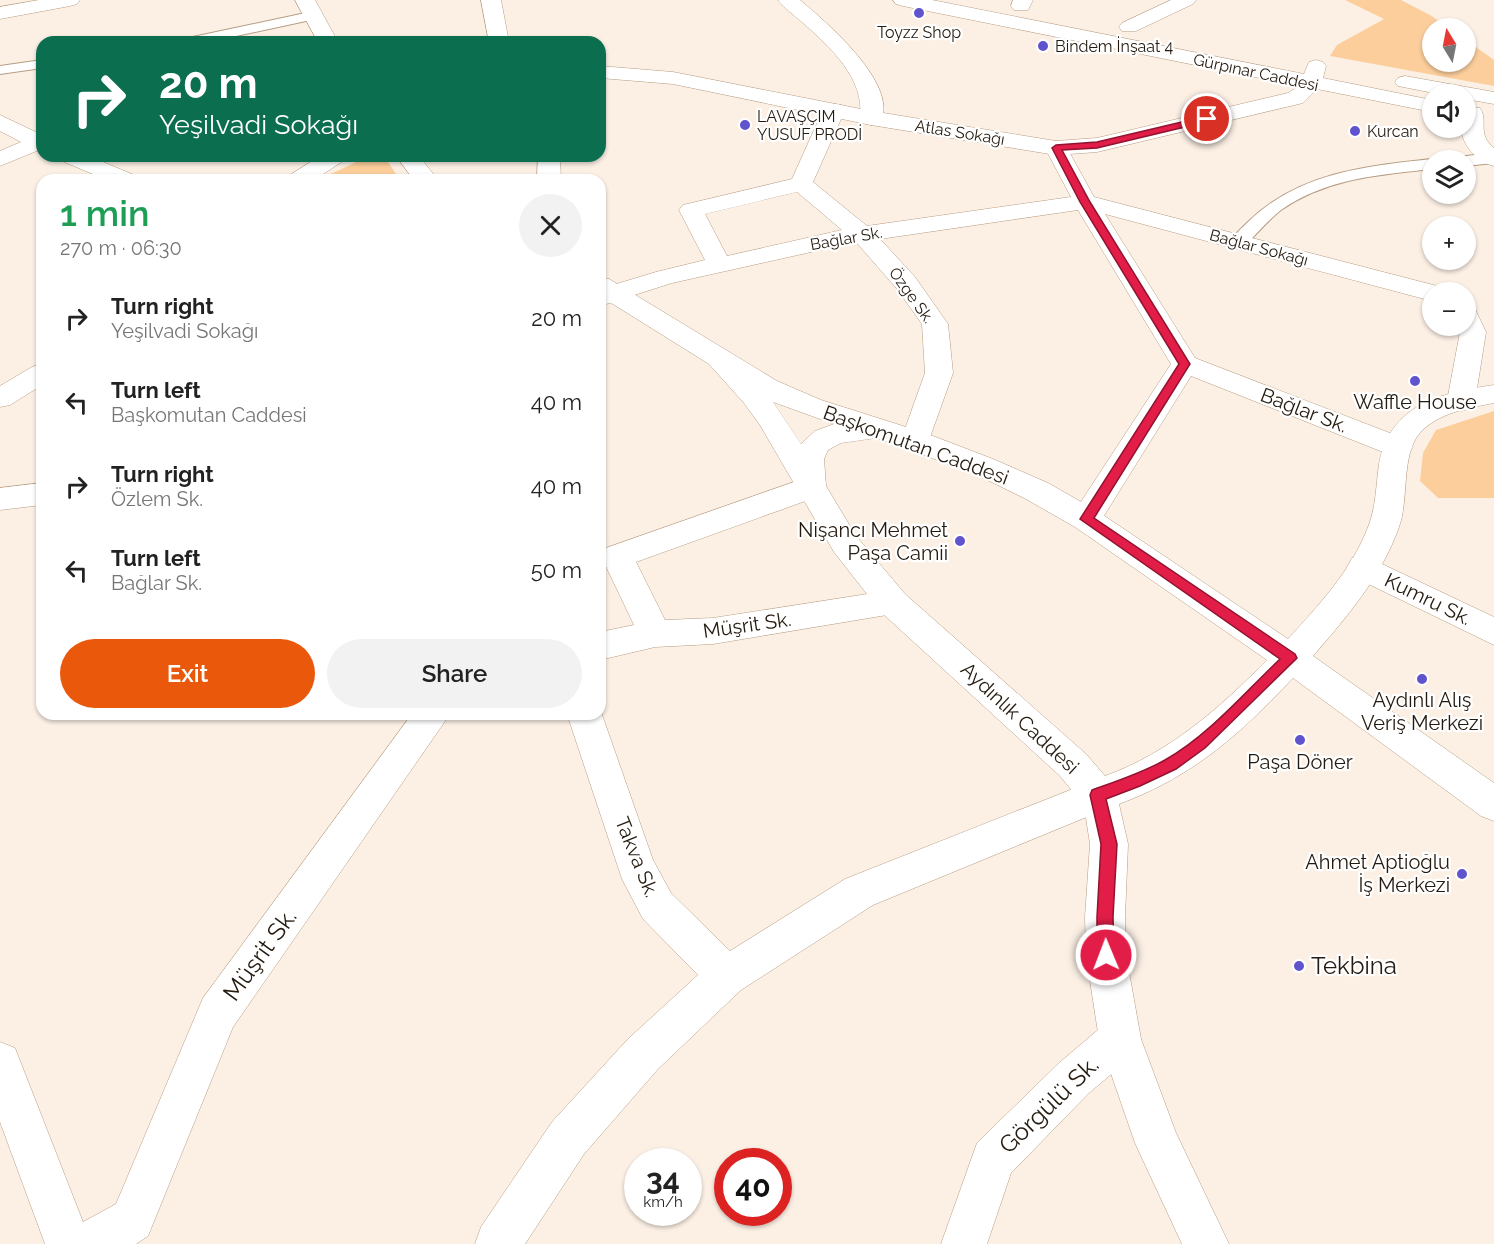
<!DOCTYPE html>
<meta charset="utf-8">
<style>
body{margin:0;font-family:Raleway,sans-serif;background:#f2f2f2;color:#222;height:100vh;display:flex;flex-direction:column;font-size:22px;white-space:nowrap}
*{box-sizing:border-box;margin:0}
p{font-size:20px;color:#767676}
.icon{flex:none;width:33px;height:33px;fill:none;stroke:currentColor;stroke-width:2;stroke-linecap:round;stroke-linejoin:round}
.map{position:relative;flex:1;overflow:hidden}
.details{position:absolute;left:36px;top:174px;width:570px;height:546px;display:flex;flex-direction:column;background:#fff;border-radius:18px;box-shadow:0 2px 4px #0004}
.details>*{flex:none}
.top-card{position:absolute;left:36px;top:36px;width:570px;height:126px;border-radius:18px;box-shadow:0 2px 4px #0004;background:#0b6e4f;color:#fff;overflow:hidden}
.needle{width:39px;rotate:350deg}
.fabs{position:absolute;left:1422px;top:18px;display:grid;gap:12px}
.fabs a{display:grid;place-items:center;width:54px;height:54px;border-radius:50%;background:#fff;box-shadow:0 2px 4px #0004;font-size:30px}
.speed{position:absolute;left:624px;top:1148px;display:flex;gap:12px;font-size:30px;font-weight:700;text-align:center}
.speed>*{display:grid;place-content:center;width:78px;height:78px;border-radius:50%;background:#fff;box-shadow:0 2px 4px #0004;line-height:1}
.speed small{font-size:15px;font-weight:400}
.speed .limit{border:9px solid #d22;background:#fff;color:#111}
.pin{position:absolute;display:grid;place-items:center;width:51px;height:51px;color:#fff;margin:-26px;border:3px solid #fff;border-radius:50%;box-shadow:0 2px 6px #0007}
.me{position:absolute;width:66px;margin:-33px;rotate:359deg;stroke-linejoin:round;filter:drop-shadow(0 0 4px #0008)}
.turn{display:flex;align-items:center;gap:21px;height:126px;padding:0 24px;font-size:27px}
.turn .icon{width:78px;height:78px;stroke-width:2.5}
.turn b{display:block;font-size:42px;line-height:51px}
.round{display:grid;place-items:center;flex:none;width:63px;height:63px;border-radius:32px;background:#f2f2f2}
.overview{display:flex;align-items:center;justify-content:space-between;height:102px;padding:0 24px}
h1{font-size:36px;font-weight:600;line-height:45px;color:#1e9e55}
.primary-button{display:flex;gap:12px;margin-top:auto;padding:12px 24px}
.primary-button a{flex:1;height:69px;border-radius:36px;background:#ea580c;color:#fff;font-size:24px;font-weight:600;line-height:69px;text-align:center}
.primary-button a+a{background:#f2f2f2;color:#222}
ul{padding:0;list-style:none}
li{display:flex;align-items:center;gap:18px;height:84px;padding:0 24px}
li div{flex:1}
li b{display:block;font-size:22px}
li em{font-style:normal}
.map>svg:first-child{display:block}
</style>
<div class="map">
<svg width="1494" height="1244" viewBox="0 0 1494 1244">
<rect width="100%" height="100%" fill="#fcf0e5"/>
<path fill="#fcce9c" d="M 1345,0 L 1401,0 L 1430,15 L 1449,28 L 1432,28 L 1432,62 L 1466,62 L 1466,40 L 1494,60 L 1494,86 L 1330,56 L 1337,45 L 1384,19 Z
M 369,156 L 384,156 L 400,180 L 318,180 Z
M 1494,411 L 1494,498 L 1438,498 L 1420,481 L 1423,453 L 1436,430 Z"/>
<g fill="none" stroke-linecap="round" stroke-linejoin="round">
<defs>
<path id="lane" d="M 315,11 L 322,15 L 320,18 L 208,42 L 181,42 L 188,38 Z
M 42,60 L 42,68 L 0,74 L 0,66 Z
M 1494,153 L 1493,163 L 1466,166 L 1466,160 L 1458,160 L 1466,156 Z
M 1432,159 L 1438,160 L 1432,160 L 1432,169 C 1379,175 1327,178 1281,210 C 1268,220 1257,234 1244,246 L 1232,246 L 1229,242 C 1234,235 1242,228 1248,222 C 1298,173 1365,166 1432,159 Z"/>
<path id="street" d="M 39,0 L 80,0 L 77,4 L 70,6 L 0,19 L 0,7 Z
M 481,0 L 501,0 L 509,42 L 489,42 Z
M 778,0 L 800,0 C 824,20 903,87 879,123 L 871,125 L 863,123 L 860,118 C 865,78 830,47 802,22 C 794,15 785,9 778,0 Z
M 1013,0 L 1033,0 L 1028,10 L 1014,10 L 1011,6 Z
M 1171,0 L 1196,0 L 1193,4 L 1136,31 L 1122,31 L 1119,27 L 1122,23 Z
M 834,104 L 842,105 L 845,110 L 813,182 L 867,226 L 1071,197 L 1045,148 L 1048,143 L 1056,141 L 1064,143 L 1067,148 L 1094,197 L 1441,287 L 1444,292 L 1432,292 L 1432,301 L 1105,214 L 1195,358 L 1408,440 L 1413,447 L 1408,454 L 1398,457 L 1388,454 L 1191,376 L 1097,527 L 1086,530 L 1075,527 L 1071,519 L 1075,511 L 1171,364 L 1078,210 L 880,239 L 915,277 L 948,324 L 953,373 L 929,440 L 925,447 L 915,450 L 905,447 L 901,440 L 925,373 L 922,324 L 897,289 L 856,242 L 672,283 L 600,306 L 600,289 L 656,272 L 705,260 L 679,210 L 683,205 L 792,179 L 823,110 L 826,105 ZM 797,192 L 842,230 L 727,256 L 705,214 Z
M 1472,107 L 1480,108 C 1489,122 1476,133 1494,148 L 1494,166 C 1477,162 1462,145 1461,128 L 1466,128 L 1466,108 Z
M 0,115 L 42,135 L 42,151 L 39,150 L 0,166 L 0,151 L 21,142 L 0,131 Z
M 59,156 L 89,156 L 134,175 L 138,180 L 107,180 L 62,161 Z
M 320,156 L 346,156 L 343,161 L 314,180 L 286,180 L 290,175 Z
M 538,156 L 560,156 L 561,180 L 537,180 Z
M 1466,307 L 1475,309 L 1486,332 L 1475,401 L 1471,408 L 1461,411 L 1451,408 L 1447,401 L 1460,332 L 1457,326 L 1466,326 Z
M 42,364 L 42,385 L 10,405 L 0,407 L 0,386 L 32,367 Z
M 811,476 L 822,479 L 826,487 L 822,495 L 636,562 L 665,620 L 713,618 L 893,590 L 905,594 L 909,603 L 905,612 L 713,644 L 655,647 L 600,660 L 600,632 L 634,625 L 601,556 L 606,548 Z
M 42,483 L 42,505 L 0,510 L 0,488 Z
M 1363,555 L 1494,617 L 1494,645 L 1352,576 L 1347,567 L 1352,558 Z
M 600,709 L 653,860 L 671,893 L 730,951 L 845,879 L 1098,779 L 1111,783 L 1116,795 L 1111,807 L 873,905 L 741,990 L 658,1069 L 584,1154 L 525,1244 L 475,1244 L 481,1227 L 552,1122 L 628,1039 L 698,975 L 643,919 L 622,879 L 567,714 L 600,714 Z
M 412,714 L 450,714 L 233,1027 L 148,1236 L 136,1244 L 45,1244 L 0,1122 L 0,1042 L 15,1048 L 83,1222 L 116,1204 L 203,998 Z
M 1120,1018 L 1135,1024 L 1141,1039 L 1135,1054 L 1089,1093 L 1011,1173 L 987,1244 L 941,1244 L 977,1143 L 1059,1063 L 1105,1024 Z"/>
<path id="secondary" d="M 295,0 L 315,0 L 338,42 L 318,42 Z
M 893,0 L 932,0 L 1304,74 L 1309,62 L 1316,60 L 1323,62 L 1326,66 L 1323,78 L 1432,100 L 1432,112 L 1317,89 L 1303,103 L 1097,152 L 1056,155 L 871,125 L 673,84 L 600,78 L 600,66 L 673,72 L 871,111 L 1056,141 L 1097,138 L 1288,93 L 1299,86 L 903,6 L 896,4 Z
M 1405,76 L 1494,92 L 1494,104 L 1466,99 L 1466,94 L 1439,94 L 1398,86 L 1395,82 L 1398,78 Z
M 396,156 L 419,156 L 438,180 L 414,180 Z
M 600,277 L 609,279 L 777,381 L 821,400 L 925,433 L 993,459 L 1048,483 L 1097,511 L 1288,639 C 1318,606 1352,570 1368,527 C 1376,508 1376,485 1379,464 C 1390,404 1441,393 1494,385 L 1494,403 C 1468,408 1437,413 1419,434 C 1401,456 1409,500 1399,527 C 1382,576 1346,618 1313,656 L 1494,783 L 1494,821 L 1481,816 L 1293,678 C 1239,735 1194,776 1119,804 L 1128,844 L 1125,917 L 1126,955 L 1141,1039 L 1176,1133 L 1229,1244 L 1182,1244 L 1135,1143 L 1099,1039 L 1086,955 L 1085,917 L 1090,844 L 1086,818 L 1082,803 L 1060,776 L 881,612 L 834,552 L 760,425 L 744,403 L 709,364 L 600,296 ZM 773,402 L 834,424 L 815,431 L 801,444 ZM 877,438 L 973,473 L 1026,499 L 1075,527 L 1267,660 C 1220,708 1169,753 1105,776 L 1086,754 L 905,594 L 856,536 L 826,486 L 824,459 L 828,450 L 841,443 Z"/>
</defs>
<use href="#lane" stroke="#b79d82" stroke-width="2"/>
<use href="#street" stroke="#b79d82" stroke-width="1"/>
<use href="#secondary" stroke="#b79d82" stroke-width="1"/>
<use href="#lane" fill="#fff" fill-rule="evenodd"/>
<use href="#street" fill="#fff" fill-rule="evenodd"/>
<use href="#secondary" fill="#fff" fill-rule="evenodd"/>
</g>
<path fill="#e11d48" stroke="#92132f" stroke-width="1.5" d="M 1207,116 L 1212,119 L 1210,121 L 1097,148 L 1062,150 L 1090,202 L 1190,364 L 1094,518 L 1295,654 L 1297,658 L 1205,748 L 1176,769 L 1140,786 L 1106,799 L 1117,844 L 1113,917 L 1114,955 L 1112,961 L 1106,963 L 1100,961 L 1097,955 L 1097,917 L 1101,844 L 1090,795 L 1092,790 C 1117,781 1142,773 1165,760 C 1209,735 1244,693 1280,659 L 1080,519 L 1179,364 L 1080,202 L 1052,148 L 1056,145 L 1097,142 Z"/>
<g fill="#5f54cd" stroke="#fff" stroke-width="2">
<circle cx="919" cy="13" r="6"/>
<circle cx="1043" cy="46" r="6"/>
<circle cx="745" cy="125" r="6"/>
<circle cx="1355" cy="131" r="6"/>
<circle cx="1415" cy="381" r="6"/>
<circle cx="960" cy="541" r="6"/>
<circle cx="1422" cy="679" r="6"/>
<circle cx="1300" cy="740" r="6"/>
<circle cx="1462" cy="874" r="6"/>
<circle cx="1299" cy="966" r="6"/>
</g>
<g text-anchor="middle" stroke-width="4.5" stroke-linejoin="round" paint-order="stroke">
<g font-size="16" fill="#241a0f" stroke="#fff" text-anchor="start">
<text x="919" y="38" text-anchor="middle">Toyzz Shop</text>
<text x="1055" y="52">Bindem İnşaat 4</text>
<text x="757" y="122">LAVAŞÇIM<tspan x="757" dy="18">YUSUF PRODİ</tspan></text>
<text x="1367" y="137">Kurcan</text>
</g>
<g font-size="16" fill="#241a0f" stroke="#fff">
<text transform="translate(1256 72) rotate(12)" y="6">Gürpınar Caddesi</text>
<text transform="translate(960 132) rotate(9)" y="6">Atlas Sokağı</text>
<text transform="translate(846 238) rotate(-10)" y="6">Bağlar Sk.</text>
<text transform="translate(1259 247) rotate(15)" y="6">Bağlar Sokağı</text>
<text transform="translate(912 295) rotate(54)" y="6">Özge Sk.</text>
</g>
<g font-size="20" fill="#241a0f" stroke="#fff">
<text x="1415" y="409">Waffle House</text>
<text x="948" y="537" text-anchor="end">Nişancı Mehmet<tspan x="948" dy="23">Paşa Camii</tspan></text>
<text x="1422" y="707">Aydınlı Alış<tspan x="1422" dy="23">Veriş Merkezi</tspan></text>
<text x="1300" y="769">Paşa Döner</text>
<text x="1450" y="869" text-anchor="end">Ahmet Aptioğlu<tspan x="1450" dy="23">İş Merkezi</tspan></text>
</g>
<g font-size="20" fill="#241a0f" stroke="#fff">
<text transform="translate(1304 410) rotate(21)" y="7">Bağlar Sk.</text>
<text transform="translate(916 445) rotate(20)" y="7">Başkomutan Caddesi</text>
<text transform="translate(1428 599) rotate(26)" y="7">Kumru Sk.</text>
<text transform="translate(747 625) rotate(-8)" y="7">Müşrit Sk.</text>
<text transform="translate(1020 718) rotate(43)" y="7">Aydınlık Caddesi</text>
<text transform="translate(637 857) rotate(68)" y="7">Takva Sk.</text>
</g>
<g font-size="24" fill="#241a0f" stroke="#fff">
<text transform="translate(260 955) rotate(-54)" y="8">Müşrit Sk.</text>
<text transform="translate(1049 1105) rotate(-44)" y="8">Görgülü Sk.</text>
</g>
<g font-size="24" fill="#241a0f" stroke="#fff" text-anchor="start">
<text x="1311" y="974">Tekbina</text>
</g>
</g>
</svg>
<div class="fabs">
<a><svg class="needle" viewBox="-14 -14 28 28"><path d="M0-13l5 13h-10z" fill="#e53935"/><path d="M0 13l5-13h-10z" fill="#767676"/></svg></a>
<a><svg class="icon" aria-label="sound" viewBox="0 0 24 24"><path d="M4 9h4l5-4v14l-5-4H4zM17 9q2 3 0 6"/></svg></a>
<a><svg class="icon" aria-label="layers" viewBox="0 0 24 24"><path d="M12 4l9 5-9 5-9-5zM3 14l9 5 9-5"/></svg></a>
<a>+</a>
<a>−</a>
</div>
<div class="speed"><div>34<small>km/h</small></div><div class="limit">40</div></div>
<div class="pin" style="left:1207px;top:119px;background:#d93025"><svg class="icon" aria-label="arrive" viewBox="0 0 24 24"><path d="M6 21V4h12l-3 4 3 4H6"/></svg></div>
<svg class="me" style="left:1106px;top:955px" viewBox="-20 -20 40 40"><circle r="17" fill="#e11d48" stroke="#fff" stroke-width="3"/><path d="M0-11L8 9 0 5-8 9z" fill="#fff"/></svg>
<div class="top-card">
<div class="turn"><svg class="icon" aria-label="right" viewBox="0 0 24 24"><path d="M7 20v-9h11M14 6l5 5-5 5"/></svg><div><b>20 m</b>Yeşilvadi Sokağı</div></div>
</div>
<section class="details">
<div class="overview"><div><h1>1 min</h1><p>270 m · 06:30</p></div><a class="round"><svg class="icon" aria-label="close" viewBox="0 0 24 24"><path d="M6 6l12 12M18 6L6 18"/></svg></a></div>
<ul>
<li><svg class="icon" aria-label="right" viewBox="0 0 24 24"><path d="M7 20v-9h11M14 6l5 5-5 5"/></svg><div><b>Turn right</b><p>Yeşilvadi Sokağı</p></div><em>20 m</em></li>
<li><svg class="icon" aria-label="left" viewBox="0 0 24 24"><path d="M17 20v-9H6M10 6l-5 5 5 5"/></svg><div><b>Turn left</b><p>Başkomutan Caddesi</p></div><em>40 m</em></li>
<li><svg class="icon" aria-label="right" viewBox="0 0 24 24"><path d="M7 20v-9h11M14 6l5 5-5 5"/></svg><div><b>Turn right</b><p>Özlem Sk.</p></div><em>40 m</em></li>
<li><svg class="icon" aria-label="left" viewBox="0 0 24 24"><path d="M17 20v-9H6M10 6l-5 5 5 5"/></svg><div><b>Turn left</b><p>Bağlar Sk.</p></div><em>50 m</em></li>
</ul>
<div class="primary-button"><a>Exit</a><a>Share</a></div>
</section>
</div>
